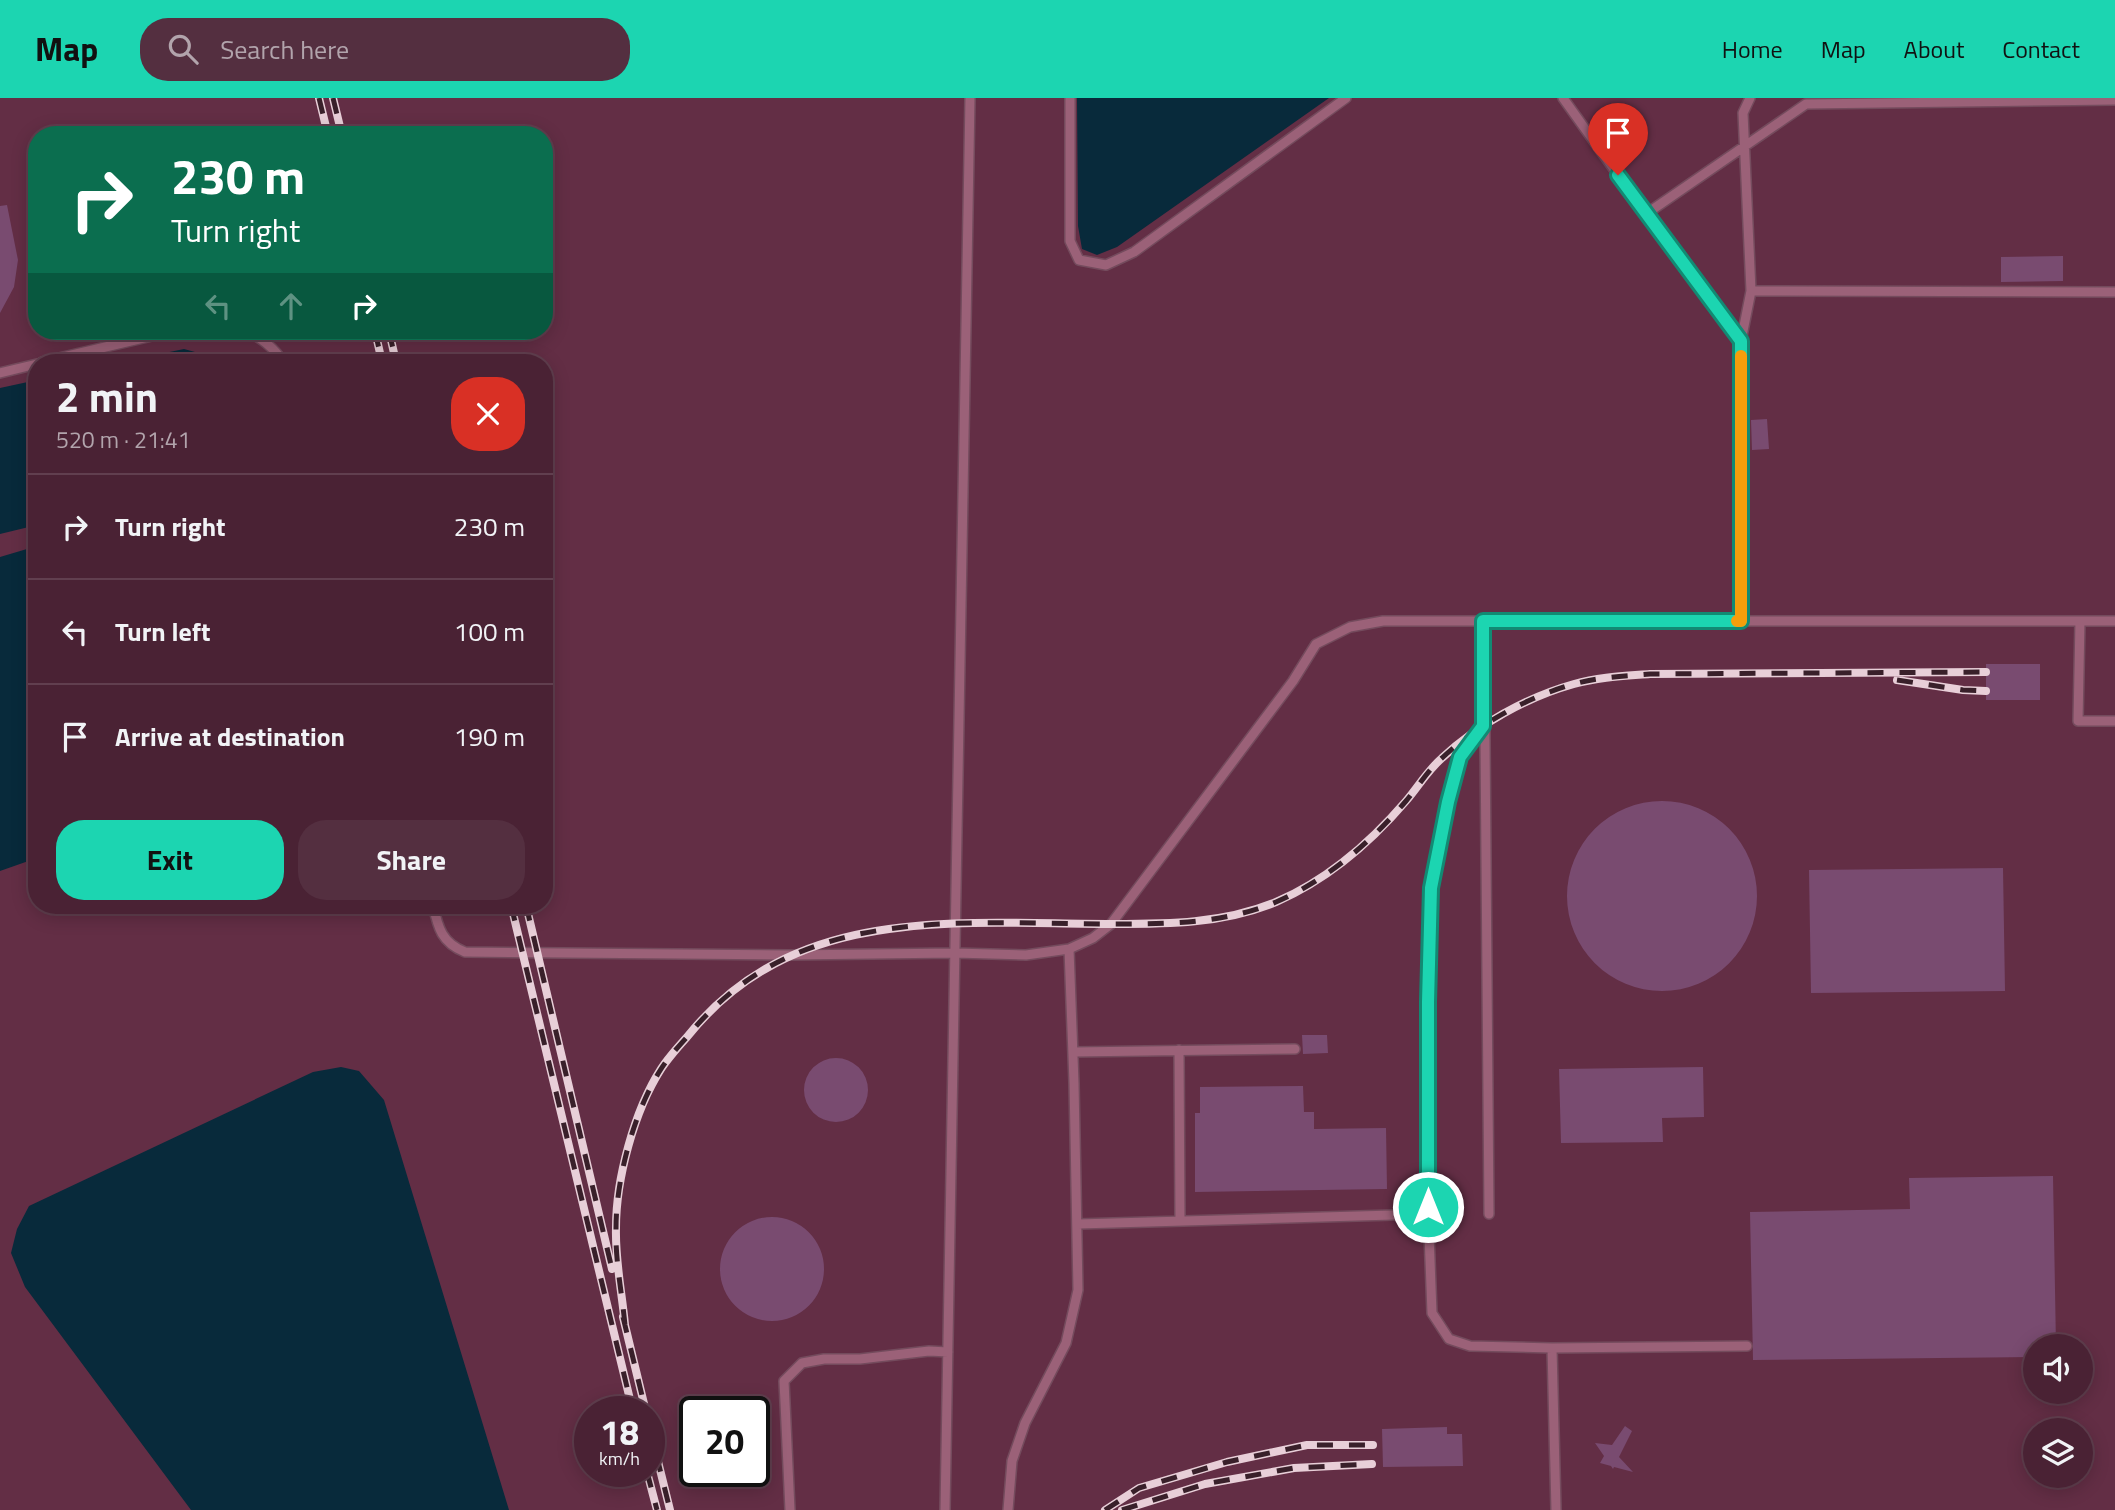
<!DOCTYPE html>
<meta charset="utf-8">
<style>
body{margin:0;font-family:"Titillium Web",sans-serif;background:#542f40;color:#f1f3f6;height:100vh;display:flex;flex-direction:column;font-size:26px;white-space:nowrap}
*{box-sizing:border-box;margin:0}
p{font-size:23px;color:#b2a4ac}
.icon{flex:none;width:38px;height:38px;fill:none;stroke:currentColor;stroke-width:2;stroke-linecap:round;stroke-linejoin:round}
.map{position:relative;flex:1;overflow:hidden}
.sheet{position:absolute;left:28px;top:256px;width:525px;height:560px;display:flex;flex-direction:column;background:#4a2234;border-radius:28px;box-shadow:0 4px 18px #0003,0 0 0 2px #613f4f}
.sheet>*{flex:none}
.hud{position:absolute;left:28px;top:28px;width:525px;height:214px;border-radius:28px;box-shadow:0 4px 18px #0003,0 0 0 2px #613f4f;background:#0b6e4f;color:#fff;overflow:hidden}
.buttons{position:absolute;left:2023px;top:1236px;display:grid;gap:14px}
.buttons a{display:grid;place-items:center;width:70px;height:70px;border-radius:50%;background:#4a2234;box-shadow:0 4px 18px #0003,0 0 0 2px #613f4f;font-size:35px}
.speed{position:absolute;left:574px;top:1298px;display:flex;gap:14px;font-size:35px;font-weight:700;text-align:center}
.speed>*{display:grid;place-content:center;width:91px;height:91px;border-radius:50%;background:#4a2234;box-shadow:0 4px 18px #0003,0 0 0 2px #613f4f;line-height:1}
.speed small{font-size:18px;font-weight:400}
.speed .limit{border:4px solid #111;border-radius:10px;background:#fff;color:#111}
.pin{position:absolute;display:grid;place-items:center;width:60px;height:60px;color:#fff;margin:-72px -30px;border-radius:50% 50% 50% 0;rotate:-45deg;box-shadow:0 0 7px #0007}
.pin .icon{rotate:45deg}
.me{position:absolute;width:77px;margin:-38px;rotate:0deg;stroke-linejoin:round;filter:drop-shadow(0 0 5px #0008)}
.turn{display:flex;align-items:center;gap:24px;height:147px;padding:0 28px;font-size:32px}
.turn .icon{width:91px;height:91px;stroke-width:2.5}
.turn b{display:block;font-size:49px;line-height:60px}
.lanes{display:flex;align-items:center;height:66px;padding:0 28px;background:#0003;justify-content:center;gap:35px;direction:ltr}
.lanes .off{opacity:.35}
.round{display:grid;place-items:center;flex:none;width:74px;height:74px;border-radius:28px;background:#542f40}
.headline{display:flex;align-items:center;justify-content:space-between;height:119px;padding:0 28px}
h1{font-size:42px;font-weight:700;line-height:52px}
.primary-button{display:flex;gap:14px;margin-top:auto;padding:14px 28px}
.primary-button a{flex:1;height:80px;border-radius:28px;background:#1cd5b1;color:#111;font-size:28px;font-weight:700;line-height:80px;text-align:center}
.primary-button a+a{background:#542f40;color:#f1f3f6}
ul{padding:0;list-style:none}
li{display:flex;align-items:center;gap:21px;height:105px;padding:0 28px;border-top:2px solid #613f4f}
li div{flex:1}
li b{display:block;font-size:26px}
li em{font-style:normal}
header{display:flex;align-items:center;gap:42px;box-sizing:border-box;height:98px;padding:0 35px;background:#1cd5b1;color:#111}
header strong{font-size:33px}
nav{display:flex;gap:38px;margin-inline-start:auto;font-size:24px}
.search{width:490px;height:63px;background:#542f40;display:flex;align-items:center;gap:18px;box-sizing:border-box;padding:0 24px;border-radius:28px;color:#b2a4ac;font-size:26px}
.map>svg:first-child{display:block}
</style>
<header>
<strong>Map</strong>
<div class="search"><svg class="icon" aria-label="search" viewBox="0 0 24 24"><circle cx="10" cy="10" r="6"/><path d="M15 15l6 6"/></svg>Search here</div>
<nav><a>Home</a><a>Map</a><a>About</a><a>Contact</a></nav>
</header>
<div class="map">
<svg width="2115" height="1412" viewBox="0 0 2115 1412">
<rect width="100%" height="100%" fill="#632e45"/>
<path fill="#082a3b" d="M 1077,0 L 1329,0 L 1117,149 L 1097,157 L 1082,151 L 1078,128 Z
M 184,251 L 206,257 L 213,264 L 121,264 Z
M 37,282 L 37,427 L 0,436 L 0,290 Z
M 37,448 L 37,760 L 0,773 L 0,459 Z
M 341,969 L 359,973 L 384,1002 L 509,1412 L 191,1412 L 25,1189 L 11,1155 L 17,1131 L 29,1108 L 313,974 Z"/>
<path fill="#794b70" d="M 7,107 L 18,162 L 14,189 L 0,215 L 0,108 Z
M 2063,158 L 2063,183 L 2001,184 L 2001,159 Z
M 1767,321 L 1769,351 L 1752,352 L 1751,322 Z
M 1986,566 L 2040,566 L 2040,602 L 1986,602 Z
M1567 798a95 95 0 1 1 190 0a95 95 0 1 1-190 0Z
M 2003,770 L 2005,893 L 1811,895 L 1809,772 Z
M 1302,937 L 1327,937 L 1328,955 L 1303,956 Z
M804 992a32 32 0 1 1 64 0a32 32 0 1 1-64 0Z
M 1703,969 L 1704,1019 L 1662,1020 L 1663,1044 L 1561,1045 L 1559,971 Z
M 1303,988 L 1304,1014 L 1314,1014 L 1314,1031 L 1386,1030 L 1387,1091 L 1195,1094 L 1195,1015 L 1200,1015 L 1200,989 Z
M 2053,1078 L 2056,1248 L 2035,1248 L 2035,1259 L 1753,1262 L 1750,1114 L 1910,1111 L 1909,1080 Z
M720 1171a52 52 0 1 1 104 0a52 52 0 1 1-104 0Z
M 1625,1328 L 1632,1333 L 1619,1359 L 1633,1374 L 1614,1369 L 1613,1371 L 1611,1368 L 1600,1365 L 1604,1358 L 1595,1345 L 1612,1347 Z
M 1447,1329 L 1447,1336 L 1462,1336 L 1463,1368 L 1383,1369 L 1382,1331 Z"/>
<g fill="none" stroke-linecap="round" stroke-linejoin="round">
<defs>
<path id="lane" d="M 1070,0 L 1070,143 L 1079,162 L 1106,167 L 1134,154 L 1346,0
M 1563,0 L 1646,116 L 1741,243
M 1750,0 L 1743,15 L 1751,193
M 1646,116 L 1806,6 L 2115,2
M 245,233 C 259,237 276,252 283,264
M 42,264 L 173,233
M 0,275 L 37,266
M 1484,523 L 1489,1116
M 1741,523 L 1741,243 L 1751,193 L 2115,194
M 2080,523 L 2078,623 L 2115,623
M 1483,628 L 1460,659 L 1448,703 L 1431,790 L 1428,904 L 1428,1109 L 1432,1215 L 1449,1241 L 1470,1248 L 1552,1250 L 1747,1248
M 433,807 C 438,830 442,845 465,854 L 790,857 L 955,855 L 1026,857 L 1069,851 L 1093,840 L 1111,826 L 1293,583 L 1316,546 L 1350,529 L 1383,523 L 2115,523
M 1179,952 L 1180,1123
M 1073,954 L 1295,951
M 1078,1126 L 1428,1116
M 1552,1250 L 1556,1412
M 790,1412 L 784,1283 L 802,1265 L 824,1261 L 860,1261 L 929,1253 L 948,1254
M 945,1412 L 970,0
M 1008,1412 L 1012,1363 L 1025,1325 L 1066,1245 L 1078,1192 L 1074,985 L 1069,851"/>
</defs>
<use href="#lane" stroke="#744b5d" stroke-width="12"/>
<use href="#lane" stroke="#9b6178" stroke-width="9"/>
<defs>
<path id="rail" d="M 319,0 L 328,37
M 333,0 L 342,37
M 375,233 L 382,264
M 389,233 L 396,264
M 1897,582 L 1963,592 L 1986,593
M 511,807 L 633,1314
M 526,807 L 612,1171
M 623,1219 L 646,1314
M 625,1227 C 622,1195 615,1162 616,1130 C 616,1081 634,1013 661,971 C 668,960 678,949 687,939 C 795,804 958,826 1112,826 C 1167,826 1223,826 1276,804 C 1327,782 1370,745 1406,703 C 1418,689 1428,672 1442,660 C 1477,627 1527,599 1574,586 C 1599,579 1625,578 1650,576 L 1986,574
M 649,1327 L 670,1412
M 647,1374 L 657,1412
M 1105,1412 L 1139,1390 L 1227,1364 L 1307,1347 L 1373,1347
M 1122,1412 L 1205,1386 L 1294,1370 L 1372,1366"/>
</defs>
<use href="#rail" stroke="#e8cfd8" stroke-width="8"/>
<use href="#rail" stroke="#39202a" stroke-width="5" stroke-dasharray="16" stroke-linecap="butt"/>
</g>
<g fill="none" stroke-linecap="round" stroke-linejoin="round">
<defs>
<path id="route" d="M 1428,1109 L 1428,904 L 1431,790 L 1448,704 L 1460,659 L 1483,628 L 1483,523 L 1741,523 L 1741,243 L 1618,77"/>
</defs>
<use href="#route" stroke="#128a73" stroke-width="18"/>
<use href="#route" stroke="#1cd5b1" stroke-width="12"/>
<path stroke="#f59e0b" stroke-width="12" d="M 1737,523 L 1741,523 L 1741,258"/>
</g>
</svg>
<div class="buttons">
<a><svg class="icon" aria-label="sound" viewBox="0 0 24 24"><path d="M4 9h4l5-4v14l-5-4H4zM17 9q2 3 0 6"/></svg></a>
<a><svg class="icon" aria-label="layers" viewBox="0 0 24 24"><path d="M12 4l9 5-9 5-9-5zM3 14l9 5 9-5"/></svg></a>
</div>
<div class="speed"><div>18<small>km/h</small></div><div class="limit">20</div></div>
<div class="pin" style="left:1618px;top:77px;background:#d93025"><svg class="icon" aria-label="arrive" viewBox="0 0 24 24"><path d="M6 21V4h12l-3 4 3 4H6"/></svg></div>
<svg class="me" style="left:1428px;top:1109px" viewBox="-20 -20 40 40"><circle r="17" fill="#1cd5b1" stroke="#fff" stroke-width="3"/><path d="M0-11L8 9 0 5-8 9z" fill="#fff"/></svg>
<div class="hud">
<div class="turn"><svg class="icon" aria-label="right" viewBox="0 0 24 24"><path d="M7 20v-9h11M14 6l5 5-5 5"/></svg><div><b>230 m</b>Turn right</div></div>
<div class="lanes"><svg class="icon off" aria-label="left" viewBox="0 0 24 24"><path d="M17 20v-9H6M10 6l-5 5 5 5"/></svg><svg class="icon off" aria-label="ahead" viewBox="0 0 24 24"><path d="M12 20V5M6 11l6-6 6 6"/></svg><svg class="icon" aria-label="right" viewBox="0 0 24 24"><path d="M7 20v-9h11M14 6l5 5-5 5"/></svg></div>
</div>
<section class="sheet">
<div class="headline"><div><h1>2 min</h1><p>520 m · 21:41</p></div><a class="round" style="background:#d93025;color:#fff"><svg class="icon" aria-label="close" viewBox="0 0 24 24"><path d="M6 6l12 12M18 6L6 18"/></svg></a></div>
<ul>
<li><svg class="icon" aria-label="right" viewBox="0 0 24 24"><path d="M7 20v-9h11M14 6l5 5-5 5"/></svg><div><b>Turn right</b></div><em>230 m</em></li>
<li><svg class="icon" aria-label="left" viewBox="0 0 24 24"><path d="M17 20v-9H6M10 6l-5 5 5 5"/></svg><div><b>Turn left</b></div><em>100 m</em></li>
<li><svg class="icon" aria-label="arrive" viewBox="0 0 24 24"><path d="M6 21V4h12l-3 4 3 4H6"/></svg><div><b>Arrive at destination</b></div><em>190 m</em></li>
</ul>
<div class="primary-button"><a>Exit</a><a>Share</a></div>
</section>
</div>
